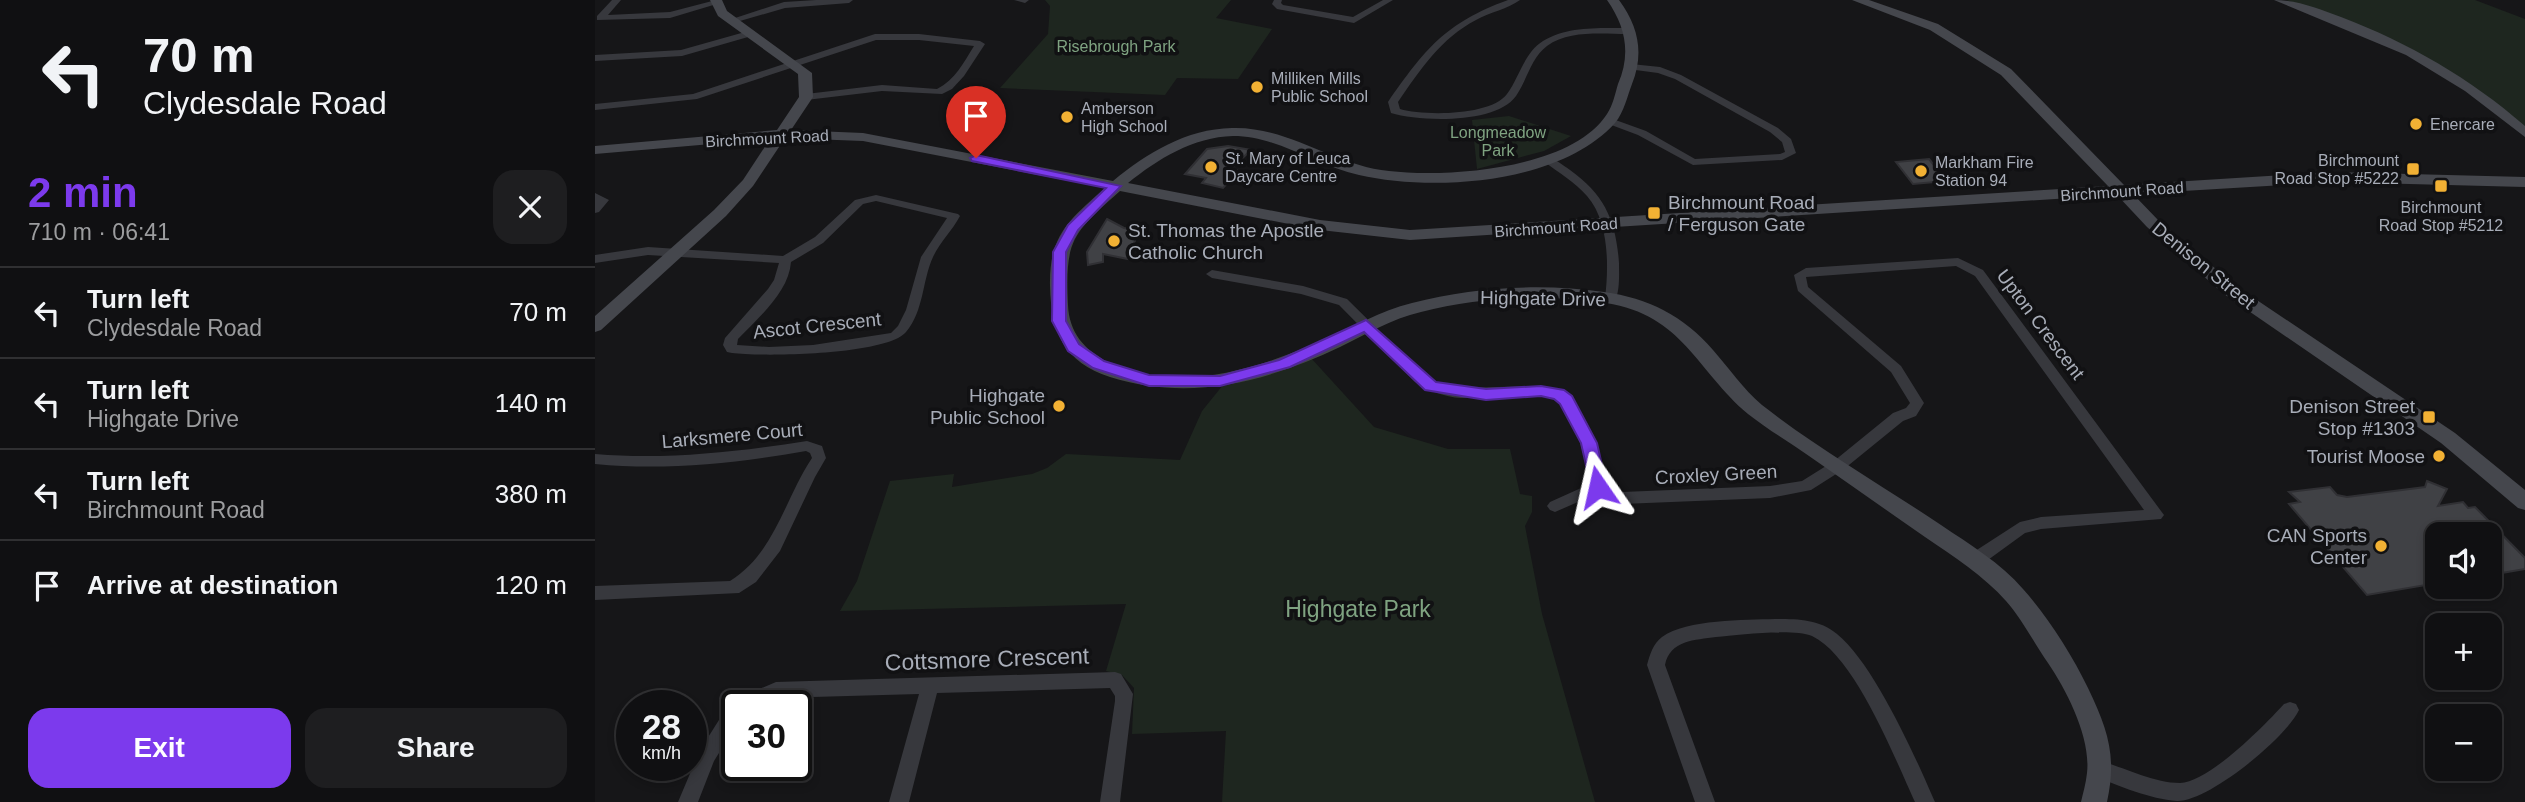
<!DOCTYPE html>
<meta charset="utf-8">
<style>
body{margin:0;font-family:Arial,sans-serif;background:#1e1e20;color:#f1f3f6;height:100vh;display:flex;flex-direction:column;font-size:26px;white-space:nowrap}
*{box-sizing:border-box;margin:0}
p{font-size:23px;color:#9c9d9f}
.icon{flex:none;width:38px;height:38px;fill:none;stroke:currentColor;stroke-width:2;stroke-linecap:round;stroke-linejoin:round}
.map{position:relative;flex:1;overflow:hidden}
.sheet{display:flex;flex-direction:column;background:#101012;width:595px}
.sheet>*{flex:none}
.guide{background:#101012;color:#f1f3f6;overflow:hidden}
.controls{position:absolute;left:1830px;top:522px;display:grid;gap:14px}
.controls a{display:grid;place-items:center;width:77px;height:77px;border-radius:14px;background:#101012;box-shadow:0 4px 10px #0003,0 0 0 2px #303032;font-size:35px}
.speed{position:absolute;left:21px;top:690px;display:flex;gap:14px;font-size:35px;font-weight:700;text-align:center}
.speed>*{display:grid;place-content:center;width:91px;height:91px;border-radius:50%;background:#101012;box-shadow:0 4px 10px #0003,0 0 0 2px #303032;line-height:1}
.speed small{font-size:18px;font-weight:400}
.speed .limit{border:4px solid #111;border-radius:10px;background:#fff;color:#111}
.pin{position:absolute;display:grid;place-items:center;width:60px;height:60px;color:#fff;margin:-72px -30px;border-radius:50% 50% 50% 0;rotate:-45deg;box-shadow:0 0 7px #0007}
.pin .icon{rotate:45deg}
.me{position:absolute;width:77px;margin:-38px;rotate:349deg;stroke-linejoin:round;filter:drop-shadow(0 0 5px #0008)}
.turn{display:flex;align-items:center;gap:24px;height:147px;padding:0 28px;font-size:32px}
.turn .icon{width:91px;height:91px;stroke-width:2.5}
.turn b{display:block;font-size:49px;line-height:60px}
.round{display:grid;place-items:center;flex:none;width:74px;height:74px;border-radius:21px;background:#1e1e20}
.head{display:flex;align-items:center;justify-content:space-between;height:119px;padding:0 28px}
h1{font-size:42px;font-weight:800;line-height:52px;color:#7c3aed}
.primary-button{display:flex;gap:14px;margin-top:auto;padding:14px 28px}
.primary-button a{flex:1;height:80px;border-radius:21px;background:#7c3aed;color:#fff;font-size:28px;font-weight:800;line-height:80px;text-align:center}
.primary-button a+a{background:#1e1e20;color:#f1f3f6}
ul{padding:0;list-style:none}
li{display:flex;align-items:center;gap:21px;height:91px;padding:0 28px;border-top:2px solid #303032}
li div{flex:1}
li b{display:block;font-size:26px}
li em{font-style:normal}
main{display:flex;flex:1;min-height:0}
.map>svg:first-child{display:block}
</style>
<main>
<section class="sheet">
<div class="guide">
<div class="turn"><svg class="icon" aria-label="left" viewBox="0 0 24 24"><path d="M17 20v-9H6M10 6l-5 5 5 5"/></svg><div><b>70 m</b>Clydesdale Road</div></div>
</div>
<div class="head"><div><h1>2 min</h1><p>710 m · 06:41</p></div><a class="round"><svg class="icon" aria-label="close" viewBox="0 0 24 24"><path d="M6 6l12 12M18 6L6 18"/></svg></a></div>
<ul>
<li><svg class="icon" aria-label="left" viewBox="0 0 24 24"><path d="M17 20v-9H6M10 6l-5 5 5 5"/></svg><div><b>Turn left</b><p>Clydesdale Road</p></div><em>70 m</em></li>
<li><svg class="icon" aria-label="left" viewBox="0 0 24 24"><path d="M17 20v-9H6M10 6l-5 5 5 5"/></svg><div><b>Turn left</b><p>Highgate Drive</p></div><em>140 m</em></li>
<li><svg class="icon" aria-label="left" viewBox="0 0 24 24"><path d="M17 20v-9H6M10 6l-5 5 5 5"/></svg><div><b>Turn left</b><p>Birchmount Road</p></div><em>380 m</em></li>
<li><svg class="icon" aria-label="arrive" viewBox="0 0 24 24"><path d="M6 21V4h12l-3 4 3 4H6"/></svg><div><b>Arrive at destination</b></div><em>120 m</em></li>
</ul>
<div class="primary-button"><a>Exit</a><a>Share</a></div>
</section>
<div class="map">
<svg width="1930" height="802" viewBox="0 0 1930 802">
<rect width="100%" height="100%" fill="#161618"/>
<path fill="#1e261f" d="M 450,0 L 636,0 L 621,18 L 677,29 L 643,79 L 582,78 L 570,95 L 405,88 L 453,34 L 455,6 Z
M 1691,0 L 1880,0 L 1930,19 L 1930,127 C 1856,63 1783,31 1691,0 Z
M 914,116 L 976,136 L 949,151 L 882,169 L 877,120 Z
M 716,358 L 779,427 L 853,449 L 915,449 L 925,494 L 937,496 L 937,512 L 930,526 L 947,614 L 1000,802 L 627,802 L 631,731 L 537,734 L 539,688 L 527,675 L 511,671 L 531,604 L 245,611 L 262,581 L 295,481 L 359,474 L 357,487 L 437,474 L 452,468 L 471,454 L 585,460 L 607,411 L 628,385 L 676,374 Z"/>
<path fill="#404145" stroke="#303034" stroke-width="2" d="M 633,146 L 656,150 L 636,169 L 641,170 L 632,179 L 636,179 L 628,188 L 607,183 L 611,178 L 590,174 L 612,149 Z
M 1334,159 L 1355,185 L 1340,182 L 1318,184 L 1301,162 Z
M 512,219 L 529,228 L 544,230 L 533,259 L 508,254 L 508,262 L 493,265 L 492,252 Z
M 1832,481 L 1852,489 L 1843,506 L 1868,502 L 1873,508 L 1880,507 L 1930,558 L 1930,569 L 1895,575 L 1895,534 L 1843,534 L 1843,583 L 1772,595 L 1694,504 L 1705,502 L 1694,492 L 1735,487 L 1742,495 L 1752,497 L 1830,487 Z"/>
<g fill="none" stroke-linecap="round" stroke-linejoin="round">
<path fill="#37383d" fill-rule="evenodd" d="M 17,0 L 26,0 L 13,15 L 75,12 L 121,0 L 125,3 L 75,18 L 2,20 L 2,16 Z
M 221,0 L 258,0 L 254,3 L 190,8 L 138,23 L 134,20 L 189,2 Z
M 419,0 L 434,0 L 430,3 Z
M 679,0 L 687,0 L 686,3 L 688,5 L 758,17 L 788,0 L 798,0 L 759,23 L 682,9 L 677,4 Z
M 913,0 L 925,0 C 913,9 895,12 881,20 C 846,38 825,70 803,102 L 805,109 C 829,116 896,116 912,94 C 925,76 929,53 948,41 C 972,26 1005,28 1032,28 L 1036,31 L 1032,34 C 1007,34 974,30 952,46 C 936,58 932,80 921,96 C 901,124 826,122 796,113 L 793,102 C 830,49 850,23 913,0 Z
M 157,30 L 161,33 L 160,35 L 87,56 L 0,61 L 0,55 L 86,50 Z
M 280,34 L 324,34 L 385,41 L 390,44 L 369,76 L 357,89 L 347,94 L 287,91 L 211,100 L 206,97 L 211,94 L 287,85 L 342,89 C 360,80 369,62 379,46 L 324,40 L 281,40 L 102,99 L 0,110 L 0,104 L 98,94 Z
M 1036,64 L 1065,67 L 1086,75 L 1183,128 L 1196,139 L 1201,153 L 1187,160 L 1098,165 L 1043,135 L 1011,123 L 1010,121 L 1015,118 L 1051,131 L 1100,159 L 1185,154 L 1190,152 L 1187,142 L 1175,132 L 1080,79 L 1063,73 L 1033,69 L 1033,65 Z
M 952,156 C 960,159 968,165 975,170 C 1010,195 1021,221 1024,263 C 1024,275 1025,290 1020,301 L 1012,301 L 1010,298 C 1014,266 1014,221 992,196 C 980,182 963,172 948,161 L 947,159 Z
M 0,193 L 14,200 L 4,212 L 0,213 Z
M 281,195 L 363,214 L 365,216 C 357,231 345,242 338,257 C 327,281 329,311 311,332 C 292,355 168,357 137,353 L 132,352 L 128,345 L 130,338 L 173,289 L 179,280 L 184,263 L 53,255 L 0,263 L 0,255 L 53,247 L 188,256 L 220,237 L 260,200 ZM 281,201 L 352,218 L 326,257 L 311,310 L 303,326 L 296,333 L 218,345 L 174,347 L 142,345 L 143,339 C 163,318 194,292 196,262 L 228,243 L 268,204 Z
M 1363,258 L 1388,270 L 1566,511 L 1569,515 L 1566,519 L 1446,529 L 1430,533 L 1386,565 L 1380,566 L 1374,565 L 1372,560 L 1374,555 L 1425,522 L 1446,517 L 1549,510 L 1380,276 L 1361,266 L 1211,277 L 1213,287 L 1306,366 L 1329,403 L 1321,416 L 1308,421 L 1249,469 L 1216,490 L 1175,498 L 1027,504 L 1006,500 L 999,495 L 960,512 L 955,510 L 952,506 L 955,502 L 995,484 C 991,463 980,412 962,400 C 947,390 887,399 866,398 C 850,397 833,391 820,382 L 744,305 L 706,294 L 617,278 L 611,274 L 617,270 L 708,286 L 752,299 L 830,376 L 840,382 L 864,388 L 946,386 L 969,391 L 976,397 L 1001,443 L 1012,489 L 1027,492 L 1175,486 L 1207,481 L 1239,461 L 1298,413 L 1311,408 L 1315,403 L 1296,372 L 1203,291 L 1199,275 L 1211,268 Z
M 212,441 L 227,446 L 231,458 L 220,477 L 185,551 L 161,582 L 144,593 L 0,600 L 0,586 L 135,581 C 180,553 189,500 217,458 L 215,453 L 211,451 C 141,463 71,471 0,464 L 0,454 C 72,460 141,452 212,441 Z
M 1180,619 C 1202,619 1224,619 1242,634 C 1279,664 1320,756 1340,802 L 1320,802 C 1300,759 1260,656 1217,636 C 1197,628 1144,635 1121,637 C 1100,640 1075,640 1070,665 L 1120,802 L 1100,802 L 1052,665 C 1055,654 1058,644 1067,637 C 1092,619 1150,620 1180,619 Z
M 520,672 L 526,674 L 538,694 L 525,802 L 505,802 L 520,701 L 520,696 L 515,688 L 342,693 L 314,802 L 294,802 L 324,694 L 182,698 L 164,705 L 142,705 L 142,724 L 119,761 L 103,802 L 83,802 L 105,750 L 136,701 L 181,682 Z
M 1695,702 L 1701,704 L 1704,710 C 1691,738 1613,802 1582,801 C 1555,799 1524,786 1499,776 L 1496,770 L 1499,764 L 1506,761 C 1530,768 1559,783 1585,783 C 1614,782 1669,726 1689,704 Z"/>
<path fill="#45474d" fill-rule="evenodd" d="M 115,0 L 127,0 L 132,11 L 217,73 L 218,97 L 196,130 L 268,133 L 518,181 C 552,153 591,129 637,128 C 693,126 740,166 794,171 C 853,178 977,169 1012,114 C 1018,105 1020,94 1023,84 C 1036,54 1031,27 1012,0 L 1024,0 C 1044,27 1049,54 1037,84 C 1032,97 1029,112 1020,123 C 965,184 839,192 764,175 C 721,166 683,136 638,136 C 598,137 563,159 533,183 L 725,220 L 815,230 L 1513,186 L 1406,75 L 1335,30 L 1257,0 L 1274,0 L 1343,24 L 1416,69 L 1529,185 L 1737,172 L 1930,177 L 1930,187 L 1737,182 L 1538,194 L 1564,221 L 1641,286 L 1860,433 L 1930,490 L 1930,510 L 1923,508 L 1846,443 L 1629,294 L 1552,227 L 1522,195 L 815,240 L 725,230 L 525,191 C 477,234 470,239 473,305 C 474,332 489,350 513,362 C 582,395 663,369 728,340 C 758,327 785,311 817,303 C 878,287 947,283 1009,292 C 1053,298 1089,316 1118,350 C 1134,368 1148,389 1167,405 C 1222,448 1288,486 1346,525 C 1374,544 1406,563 1428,589 C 1453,617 1477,655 1493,688 C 1513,730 1522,756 1512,802 L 1486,802 C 1488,793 1491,783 1492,773 C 1496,738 1472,691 1453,663 C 1439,643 1427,619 1411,601 C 1389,576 1358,556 1330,537 C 1291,510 1253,483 1214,456 C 1194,442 1172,429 1153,414 C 1101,370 1088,315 1011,303 C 952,294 884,297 826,312 C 796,319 772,334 745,347 C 671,382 595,402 515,377 C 469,362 456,332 455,286 C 454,235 474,220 510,188 L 268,141 L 190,138 L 158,186 L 131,216 L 6,330 L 0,332 L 0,316 L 119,210 L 148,180 L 175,139 L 0,154 L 0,146 L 182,130 L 204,97 L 203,74 L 123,16 Z
M 1679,0 C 1703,0 1724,9 1746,17 C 1814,43 1875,78 1930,126 L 1930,137 L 1870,91 L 1811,55 Z"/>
</g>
<path fill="#7c3aed" stroke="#51269a" stroke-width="2" d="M 381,155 L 526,186 L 483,230 L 471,252 L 471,321 L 484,344 L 509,361 L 554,375 L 625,376 L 684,360 L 771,320 L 841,382 L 891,389 L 946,386 L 969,390 L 977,396 L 1002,443 L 1012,487 L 1009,492 L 997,492 L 986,443 L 965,404 L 959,399 L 946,396 L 891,400 L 830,390 L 769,332 L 695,367 L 625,386 L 554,386 L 498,368 L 473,351 L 457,321 L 458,252 L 473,225 L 511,188 L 377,161 L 375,158 Z"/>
<g fill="#f2b134" stroke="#111113" stroke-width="2.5">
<circle cx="662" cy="87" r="7"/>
<circle cx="472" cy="117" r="7"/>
<circle cx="1821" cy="124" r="7"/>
<circle cx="616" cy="167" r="7"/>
<rect x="1811" y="162" width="14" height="14" rx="3.5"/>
<circle cx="1326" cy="171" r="7"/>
<rect x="1839" y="179" width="14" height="14" rx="3.5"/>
<rect x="1052" y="206" width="14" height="14" rx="3.5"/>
<circle cx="519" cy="241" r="7"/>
<circle cx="464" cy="406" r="7"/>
<rect x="1827" y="410" width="14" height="14" rx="3.5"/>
<circle cx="1844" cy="456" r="7"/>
<circle cx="1786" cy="546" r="7"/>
</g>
<g text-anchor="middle" stroke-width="7" stroke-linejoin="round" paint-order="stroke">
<g font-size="16" fill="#7fa381" stroke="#111113">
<text x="521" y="52">Risebrough Park</text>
<text x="903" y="138">Longmeadow<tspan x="903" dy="18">Park</tspan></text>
</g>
<g font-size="16" fill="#a8adb8" stroke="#111113" text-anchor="start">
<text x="676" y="84">Milliken Mills<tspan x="676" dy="18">Public School</tspan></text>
<text x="486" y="114">Amberson<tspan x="486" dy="18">High School</tspan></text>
<text x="1835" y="130">Enercare</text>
<text x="630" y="164">St. Mary of Leuca<tspan x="630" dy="18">Daycare Centre</tspan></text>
<text x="1804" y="166" text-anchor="end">Birchmount<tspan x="1804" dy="18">Road Stop #5222</tspan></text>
<text x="1340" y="168">Markham Fire<tspan x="1340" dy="18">Station 94</tspan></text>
<text x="1846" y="213" text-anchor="middle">Birchmount<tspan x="1846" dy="18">Road Stop #5212</tspan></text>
</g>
<g font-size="16" fill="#a8adb8" stroke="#111113">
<text transform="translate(172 138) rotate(-3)" y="6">Birchmount Road</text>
<text transform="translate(1527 191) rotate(-4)" y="6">Birchmount Road</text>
<text transform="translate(961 227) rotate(-4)" y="6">Birchmount Road</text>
</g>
<g font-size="19" fill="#a8adb8" stroke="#111113" text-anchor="end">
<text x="1073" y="209" text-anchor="start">Birchmount Road<tspan x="1073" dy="22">/ Ferguson Gate</tspan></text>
<text x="533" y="237" text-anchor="start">St. Thomas the Apostle<tspan x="533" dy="22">Catholic Church</tspan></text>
<text x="450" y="402">Highgate<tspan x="450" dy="22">Public School</tspan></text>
<text x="1820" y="413">Denison Street<tspan x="1820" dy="22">Stop #1303</tspan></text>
<text x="1830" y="463">Tourist Moose</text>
<text x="1772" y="542">CAN Sports<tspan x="1772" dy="22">Center</tspan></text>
</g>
<g font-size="19" fill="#a8adb8" stroke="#111113">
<text transform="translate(1609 265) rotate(39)" y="7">Denison Street</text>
<text transform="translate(948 298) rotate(1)" y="7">Highgate Drive</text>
<text transform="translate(1446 324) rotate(53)" y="7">Upton Crescent</text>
<text transform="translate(222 325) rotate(-6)" y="7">Ascot Crescent</text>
<text transform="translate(137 435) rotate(-5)" y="7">Larksmere Court</text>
<text transform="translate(1121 474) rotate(-3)" y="7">Croxley Green</text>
</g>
<g font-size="23" fill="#7fa381" stroke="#111113">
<text x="763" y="617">Highgate Park</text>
</g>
<g font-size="23" fill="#a8adb8" stroke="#111113">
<text transform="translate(392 659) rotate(-2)" y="8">Cottsmore Crescent</text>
</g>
</g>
</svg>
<div class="controls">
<a><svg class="icon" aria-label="sound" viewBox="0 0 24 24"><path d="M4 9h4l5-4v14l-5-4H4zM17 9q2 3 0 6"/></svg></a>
<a>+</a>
<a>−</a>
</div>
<div class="speed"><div>28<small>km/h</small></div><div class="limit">30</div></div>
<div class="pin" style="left:381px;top:158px;background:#d93025"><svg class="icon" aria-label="arrive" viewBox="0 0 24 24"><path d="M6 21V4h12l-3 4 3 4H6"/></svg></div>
<svg class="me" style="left:1003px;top:487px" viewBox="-20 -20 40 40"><path d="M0-17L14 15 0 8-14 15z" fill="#7c3aed" stroke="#fff" stroke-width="4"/></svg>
</div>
</main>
